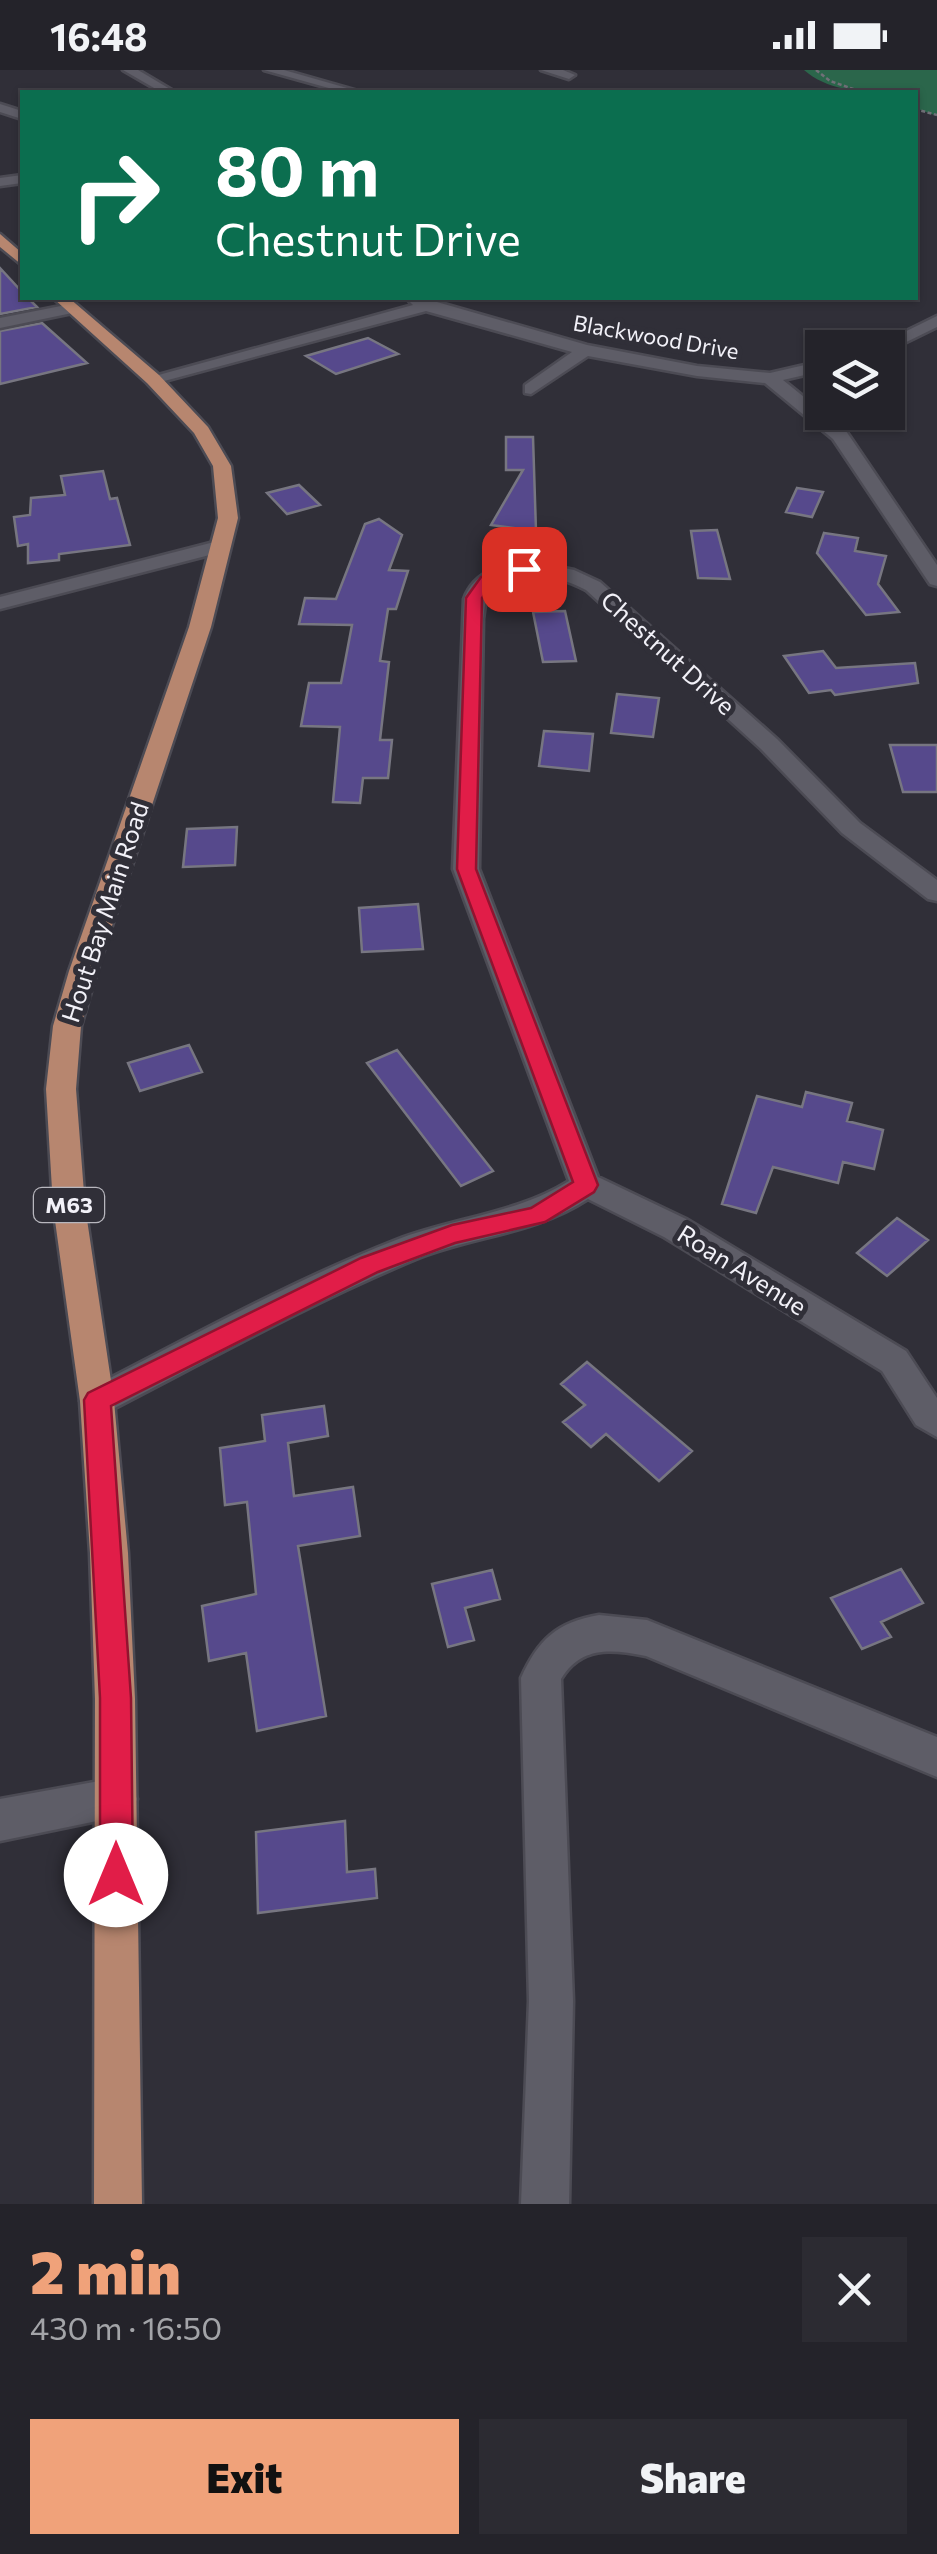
<!DOCTYPE html>
<meta charset="utf-8">
<style>
body{margin:0;font-family:Commissioner,sans-serif;background:#2c2b32;color:#f1f3f6;height:100vh;display:flex;flex-direction:column;font-size:38px;white-space:nowrap}
*{box-sizing:border-box;margin:0}
p{font-size:32px;color:#a3a4a8}
.icon{flex:none;width:55px;height:55px;fill:none;stroke:currentColor;stroke-width:2;stroke-linecap:round;stroke-linejoin:round}
.map{position:relative;height:2134px;overflow:hidden}
.panel{display:flex;flex-direction:column;background:#24232a;flex:1}
.panel>*{flex:none}
.hud{position:absolute;left:20px;top:20px;width:898px;height:210px;border-radius:0px;box-shadow:0 2px 8px #0004,0 0 0 2px #414047;background:#0b6e4f;color:#fff;overflow:hidden}
.buttons{position:absolute;left:805px;top:260px;display:grid;gap:20px}
.buttons a{display:grid;place-items:center;width:100px;height:100px;border-radius:0px;background:#24232a;box-shadow:0 2px 8px #0004,0 0 0 2px #414047;font-size:50px}
.pin{position:absolute;display:grid;place-items:center;width:85px;height:85px;color:#fff;margin:-42px;border-radius:20px;box-shadow:0 5px 15px #0006}
.me{position:absolute;width:110px;margin:-55px;rotate:0deg;stroke-linejoin:round;filter:drop-shadow(0 0 8px #0008)}
.turn{display:flex;align-items:center;gap:35px;height:210px;padding:0 30px;font-size:45px}
.turn .icon{width:130px;height:130px;stroke-width:2.5}
.turn b{display:block;font-size:70px;line-height:85px}
.round{display:grid;place-items:center;flex:none;width:105px;height:105px;border-radius:0px;background:#2c2b32}
.head{display:flex;align-items:center;justify-content:space-between;height:170px;padding:0 30px}
h1{font-size:60px;font-weight:800;line-height:75px;color:#f0a27a}
.action{display:flex;gap:20px;margin-top:auto;padding:20px 30px}
.action a{flex:1;height:115px;border-radius:0px;background:#f0a27a;color:#111;font-size:40px;font-weight:800;line-height:115px;text-align:center}
.action a+a{background:#2c2b32;color:#f1f3f6}
.status{display:flex;justify-content:space-between;align-items:center;height:70px;padding:0 50px;background:#24232a;direction:ltr}
.status svg{height:28px;fill:currentColor}
.map>svg:first-child{display:block}
</style>
<div class="status"><b>16:48</b><svg viewBox="0 0 49 12"><path d="M0 12V9h3v3zM5 12V6h3v6zM10 12V3h3v9zM15 12V0h3v12zM26 1h20v11H26zM47 4h2v5h-2z"/></svg></div>
<div class="map">
<svg width="937" height="2134" viewBox="0 0 937 2134">
<rect width="100%" height="100%" fill="#302f38"/>
<path fill="#2b664b" d="M 804,0 L 937,0 L 937,46 L 915,38 L 915,22 C 877,22 834,26 804,0 Z"/>
<path fill="#56498c" stroke="#777681" stroke-width="2.5" d="M 0,198 L 22,222 L 22,228 L 28,228 L 37,237 L 0,244 Z
M 42,253 L 87,293 L 0,314 L 0,261 Z
M 368,268 L 398,284 L 336,304 L 306,286 Z
M 506,367 L 533,367 L 536,461 L 491,455 L 523,400 L 506,400 Z
M 103,401 L 110,429 L 117,428 L 130,475 L 59,484 L 59,490 L 28,493 L 28,474 L 18,476 L 14,447 L 30,445 L 31,428 L 65,425 L 61,406 Z
M 299,415 L 320,435 L 287,444 L 267,423 Z
M 797,418 L 823,422 L 812,447 L 786,442 Z
M 379,449 L 402,465 L 389,500 L 408,501 L 396,539 L 388,539 L 380,591 L 389,592 L 380,670 L 392,670 L 388,708 L 363,708 L 360,733 L 333,732 L 340,657 L 301,656 L 309,613 L 341,613 L 352,555 L 299,554 L 305,528 L 336,529 L 365,454 Z
M 717,460 L 730,509 L 698,508 L 691,461 Z
M 824,463 L 858,468 L 855,481 L 886,486 L 878,514 L 899,542 L 866,545 L 817,483 Z
M 565,541 L 576,591 L 543,592 L 533,542 Z
M 823,581 L 836,598 L 915,593 L 918,613 L 835,625 L 831,620 L 809,623 L 784,586 Z
M 617,624 L 659,628 L 653,667 L 611,663 Z
M 544,661 L 593,664 L 589,701 L 539,696 Z
M 890,675 L 937,675 L 937,722 L 903,722 Z
M 237,757 L 235,795 L 183,797 L 187,759 Z
M 418,834 L 423,879 L 362,882 L 359,838 Z
M 189,975 L 202,1002 L 140,1021 L 128,993 Z
M 397,980 L 436,1029 L 493,1101 L 461,1116 L 367,993 Z
M 806,1022 L 852,1033 L 847,1051 L 883,1060 L 874,1099 L 843,1092 L 838,1113 L 773,1097 L 756,1143 L 722,1134 L 757,1026 L 802,1037 Z
M 897,1148 L 928,1170 L 887,1206 L 857,1183 Z
M 587,1292 L 692,1381 L 659,1411 L 606,1364 L 591,1377 L 563,1352 L 585,1335 L 561,1314 Z
M 324,1336 L 328,1366 L 288,1373 L 294,1426 L 353,1417 L 360,1466 L 298,1476 L 326,1646 L 257,1661 L 246,1583 L 209,1591 L 202,1536 L 256,1524 L 247,1432 L 225,1435 L 220,1378 L 265,1371 L 262,1345 Z
M 901,1499 L 923,1533 L 881,1552 L 891,1567 L 862,1579 L 831,1528 Z
M 492,1500 L 500,1529 L 465,1538 L 474,1570 L 448,1577 L 432,1514 Z
M 345,1751 L 347,1802 L 375,1799 L 377,1828 L 258,1843 L 256,1762 Z"/>
<g fill="none" stroke-linecap="round" stroke-linejoin="round">
<defs>
<path id="minor" d="M 123,0 L 138,0 L 175,22 L 161,22 Z
M 264,0 L 284,0 L 361,22 L 343,22 Z
M 541,0 L 563,0 L 575,5 L 569,9 Z
M 0,34 L 22,41 L 22,49 L 0,42 Z
M 22,105 L 22,113 L 0,116 L 0,108 Z
M 406,228 L 423,228 L 587,275 L 697,296 L 770,303 L 822,291 L 822,301 L 783,310 L 846,361 L 937,495 L 937,516 L 930,514 L 833,369 L 765,313 L 697,306 L 588,286 L 531,324 L 525,323 L 525,315 L 572,282 L 426,241 L 153,314 L 144,309 L 413,235 Z
M 71,234 L 77,236 L 77,242 L 0,258 L 0,248 Z
M 937,246 L 937,257 L 888,281 L 888,278 L 872,278 Z
M 222,470 L 229,472 L 229,480 L 0,539 L 0,527 Z
M 534,492 L 574,500 L 600,512 L 777,669 L 860,753 L 937,810 L 937,831 L 928,829 L 842,763 L 761,679 L 586,520 C 554,504 516,495 487,521 L 483,549 L 479,799 L 598,1107 L 686,1149 L 906,1281 L 937,1328 L 937,1367 L 916,1355 L 882,1301 L 664,1167 L 588,1129 C 535,1164 472,1166 416,1189 C 310,1233 210,1289 109,1341 L 97,1346 L 85,1341 L 80,1331 L 85,1321 C 187,1269 289,1212 396,1170 C 453,1148 516,1144 569,1111 L 453,799 L 464,529 C 475,499 506,493 534,492 Z
M 599,1545 L 647,1550 L 937,1667 L 937,1707 L 646,1586 C 611,1579 581,1576 561,1609 L 573,1931 L 569,2134 L 521,2134 L 529,1931 L 521,1608 C 538,1570 557,1552 599,1545 Z
M 116,1708 L 131,1714 L 137,1729 L 131,1744 L 0,1771 L 0,1729 Z"/>
<path id="major" d="M 0,164 L 22,183 L 22,195 L 0,177 Z
M 53,228 L 69,228 L 159,305 L 208,357 L 231,396 L 238,448 L 211,557 L 97,901 L 81,956 L 76,1019 L 85,1136 L 114,1331 L 128,1483 L 135,1629 L 142,2134 L 94,2134 L 95,1629 L 90,1483 L 80,1331 L 53,1136 L 46,1019 L 53,956 L 69,901 L 189,557 L 218,448 L 213,396 L 194,363 L 147,313 Z"/>
</defs>
<use href="#minor" stroke="#4c4b54" stroke-width="5"/>
<use href="#major" stroke="#4c4b54" stroke-width="5"/>
<path stroke="#717078" stroke-width="2.5" stroke-dasharray="4 2.5" stroke-linecap="butt" d="M 816,0 L 830,11 L 862,22
M 915,39 L 937,45"/>
<use href="#minor" fill="#5e5d67" fill-rule="evenodd"/>
<use href="#major" fill="#b7866f" fill-rule="evenodd"/>
</g>
<path fill="#e11d48" stroke="#92132f" stroke-width="2.5" d="M 524,495 L 530,496 L 530,503 L 492,514 L 482,528 L 476,799 L 598,1115 L 594,1122 L 545,1152 L 455,1173 L 378,1202 L 111,1336 L 131,1628 L 133,1805 L 128,1816 L 116,1821 L 105,1816 L 100,1805 L 100,1628 L 84,1330 L 88,1323 L 361,1188 L 452,1155 L 531,1138 L 573,1112 L 457,799 L 466,528 L 481,507 Z"/>
<g text-anchor="middle" stroke-width="10" stroke-linejoin="round" paint-order="stroke">
<g font-size="22" fill="#f2f1f8" stroke="#302f38">
<text transform="translate(656 267) rotate(10)" y="8">Blackwood Drive</text>
</g>
<rect fill="#302f38" stroke="#b8b7be" stroke-width="2.5" x="34" y="1118" width="70" height="34" rx="8"/>
<g font-size="22" font-weight="bold" fill="#f2f1f8">
<text x="69" y="1143">M63</text>
</g>
<g font-size="25" fill="#f2f1f8" stroke="#302f38">
<text transform="translate(668 583) rotate(42)" y="9">Chestnut Drive</text>
<text transform="translate(105 842) rotate(-72)" y="9">Hout Bay Main Road</text>
<text transform="translate(742 1200) rotate(32)" y="9">Roan Avenue</text>
</g>
</g>
</svg>
<div class="buttons">
<a><svg class="icon" aria-label="layers" viewBox="0 0 24 24"><path d="M12 4l9 5-9 5-9-5zM3 14l9 5 9-5"/></svg></a>
</div>
<div class="pin" style="left:524px;top:499px;background:#d93025"><svg class="icon" aria-label="arrive" viewBox="0 0 24 24"><path d="M6 21V4h12l-3 4 3 4H6"/></svg></div>
<svg class="me" style="left:116px;top:1805px" viewBox="-20 -20 40 40"><circle r="19" fill="#fff"/><path d="M0-13L10 11 0 6-10 11z" fill="#e11d48"/></svg>
<div class="hud">
<div class="turn"><svg class="icon" aria-label="right" viewBox="0 0 24 24"><path d="M7 20v-9h11M14 6l5 5-5 5"/></svg><div><b>80 m</b>Chestnut Drive</div></div>
</div>
</div>
<section class="panel">
<div class="head"><div><h1>2 min</h1><p>430 m · 16:50</p></div><a class="round"><svg class="icon" aria-label="close" viewBox="0 0 24 24"><path d="M6 6l12 12M18 6L6 18"/></svg></a></div>
<div class="action"><a>Exit</a><a>Share</a></div>
</section>
